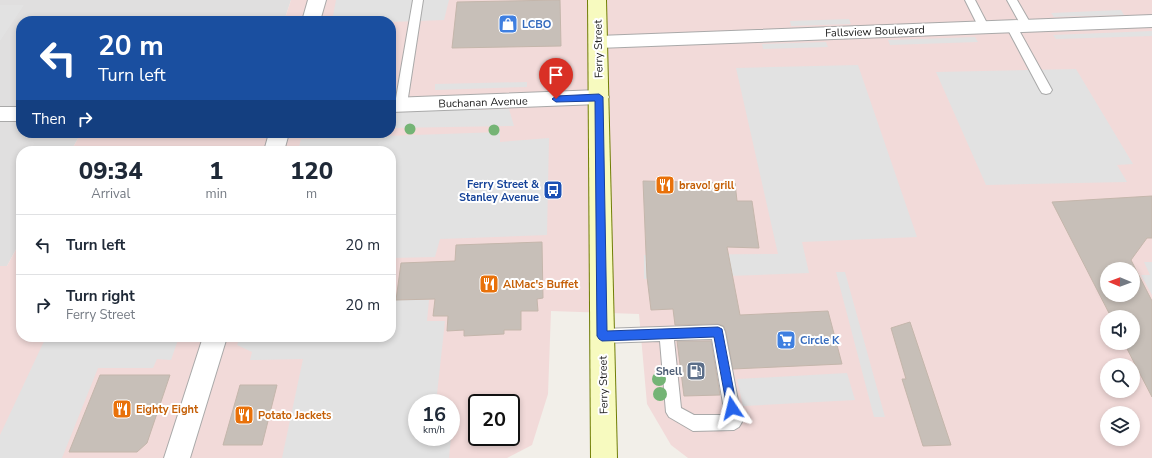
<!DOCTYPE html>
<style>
body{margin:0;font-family:"Nunito Sans",sans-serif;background:#f2f2f3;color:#1f2937;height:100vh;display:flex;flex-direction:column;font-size:15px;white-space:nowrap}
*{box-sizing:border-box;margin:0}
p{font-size:13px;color:#747a83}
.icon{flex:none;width:22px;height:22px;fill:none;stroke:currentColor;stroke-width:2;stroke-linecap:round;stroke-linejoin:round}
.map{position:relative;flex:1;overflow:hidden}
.panel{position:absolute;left:16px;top:146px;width:380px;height:196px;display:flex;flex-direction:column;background:#fff;border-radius:16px;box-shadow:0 2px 6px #0003}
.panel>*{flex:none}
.top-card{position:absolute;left:16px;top:16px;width:380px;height:122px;border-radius:16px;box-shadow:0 2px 6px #0003;background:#1a4fa0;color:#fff;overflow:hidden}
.needle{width:26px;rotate:271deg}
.tools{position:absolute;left:1100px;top:262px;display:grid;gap:8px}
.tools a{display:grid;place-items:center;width:40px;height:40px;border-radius:50%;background:#fff;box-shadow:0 2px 6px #0003;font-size:20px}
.speed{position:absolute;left:408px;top:394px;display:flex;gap:8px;font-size:20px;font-weight:700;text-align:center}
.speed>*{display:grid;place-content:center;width:52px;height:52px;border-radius:50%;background:#fff;box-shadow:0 2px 6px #0003;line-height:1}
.speed small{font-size:10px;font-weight:400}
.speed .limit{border:2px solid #111;border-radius:6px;background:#fff;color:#111}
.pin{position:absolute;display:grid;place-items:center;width:34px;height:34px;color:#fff;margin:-41px -17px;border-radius:50% 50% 50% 0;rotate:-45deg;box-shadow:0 0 4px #0007}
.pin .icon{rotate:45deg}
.me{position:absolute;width:44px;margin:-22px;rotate:350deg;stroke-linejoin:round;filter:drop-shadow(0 0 3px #0008)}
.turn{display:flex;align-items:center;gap:14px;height:84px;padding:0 16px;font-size:18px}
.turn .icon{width:52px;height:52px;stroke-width:2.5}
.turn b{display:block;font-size:28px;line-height:34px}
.then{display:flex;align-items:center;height:38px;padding:0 16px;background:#0003;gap:8px;font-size:15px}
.eta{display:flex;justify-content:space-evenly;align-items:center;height:68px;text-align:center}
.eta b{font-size:24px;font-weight:800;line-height:28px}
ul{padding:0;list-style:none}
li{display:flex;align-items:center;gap:12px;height:60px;padding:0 16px;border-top:1px solid #e0e1e3}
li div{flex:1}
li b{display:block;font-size:15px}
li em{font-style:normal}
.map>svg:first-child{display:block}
</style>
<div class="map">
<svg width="1152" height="458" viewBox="0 0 1152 458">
<rect width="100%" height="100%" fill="#f2efe9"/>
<path fill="#e0dfdf" d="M 0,0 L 291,0 L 284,21 L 21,21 L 21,133 L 81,133 L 71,151 L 21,151 L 21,240 L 7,266 L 0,266 Z"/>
<path fill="#f2dad9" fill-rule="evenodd" d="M 291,0 L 1152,0 L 1152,458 L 688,458 L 671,445 L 647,404 L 639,314 L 551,311 L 548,394 L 532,445 L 507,458 L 0,458 L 0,266 L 7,266 L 21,240 L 21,337 L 391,337 L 391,151 L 71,151 L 81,133 L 391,133 L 391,21 L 284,21 ZM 1107,269 L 1133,269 L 1133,295 L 1107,295 ZM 1107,317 L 1133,317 L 1133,343 L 1107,343 ZM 1107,365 L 1133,365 L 1133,391 L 1107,391 ZM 417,403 L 451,403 L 451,437 L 417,437 ZM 477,403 L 511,403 L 511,437 L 477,437 ZM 1107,413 L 1133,413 L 1133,439 L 1107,439 Z"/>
<path fill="#e2e2e2" d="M 336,0 L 449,0 L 444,20 L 391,22 L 332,21 Z
M 0,5 L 24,5 L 0,41 Z
M 1121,10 L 1124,15 L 1054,17 L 1051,13 Z
M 849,19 L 851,24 L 791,26 L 790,21 Z
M 1152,31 L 1152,36 L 1056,39 L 1053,35 Z
M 975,37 L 978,42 L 890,45 L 888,40 Z
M 826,42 L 828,47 L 763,49 L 762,44 Z
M 858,65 L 917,237 L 802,242 L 809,273 L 644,279 L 644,255 L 778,254 L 736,68 Z
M 1076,69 L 1133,164 L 1117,165 L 1127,182 L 986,185 L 936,72 Z
M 527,82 L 527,87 L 435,90 L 435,84 Z
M 509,109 L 514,126 L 391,128 L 391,111 Z
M 500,132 L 500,142 L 549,138 L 547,235 L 440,239 L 435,257 L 391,258 L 391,151 L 283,151 L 284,149 L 299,147 L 301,139 Z
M 1152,260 L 1152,295 L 1141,275 L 1150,275 L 1144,262 L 1152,262 Z
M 836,272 L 845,272 L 885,417 L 874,417 Z
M 391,300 L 429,300 L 427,321 L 445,321 L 436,403 L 417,403 L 417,437 L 451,437 L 449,458 L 282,458 L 303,359 L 250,360 L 252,352 L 237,345 L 240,337 L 391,337 Z
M 46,337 L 179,337 L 171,360 L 157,359 L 153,368 L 98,368 L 62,458 L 0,458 L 0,435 Z
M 847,373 L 855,400 L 743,406 L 737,379 Z"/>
<path fill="#c7bfb8" stroke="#c4b6ab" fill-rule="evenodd" d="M 560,0 L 561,46 L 452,48 L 457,2 Z
M 643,181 L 735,183 L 737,201 L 752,201 L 759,248 L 727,247 L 740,315 L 828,311 L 842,364 L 733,369 L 726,332 L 724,326 L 718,324 L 675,325 L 673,309 L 651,310 L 647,277 Z
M 1152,196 L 1152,238 L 1147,238 L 1131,260 L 1152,301 L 1152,397 L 1124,343 L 1133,343 L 1133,317 L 1111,317 L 1052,202 ZM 1107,269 L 1133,269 L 1133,295 L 1107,295 Z
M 542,242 L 543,298 L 537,299 L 538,311 L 521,311 L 521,330 L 504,330 L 504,334 L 464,336 L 464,330 L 447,331 L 448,316 L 433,316 L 435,299 L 396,300 L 401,263 L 455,261 L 456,245 Z
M 910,322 L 951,445 L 923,446 L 902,379 L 906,379 L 891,328 Z
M 677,341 L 711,341 L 720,395 L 684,396 Z
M 100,375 L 170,375 L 147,443 L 137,452 L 69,452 Z
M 240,385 L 277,385 L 262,445 L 223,445 Z"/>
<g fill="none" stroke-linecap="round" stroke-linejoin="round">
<defs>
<path id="lane" d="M 413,0 L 423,0 L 407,104 L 405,107 L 401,108 L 397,107 L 395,104 Z
M 965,0 L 975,0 L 989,27 L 988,30 L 980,30 Z
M 1007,0 L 1017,0 L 1032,26 L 1031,29 L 1023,29 Z
M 1011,22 L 1015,23 L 1052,90 L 1050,93 L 1046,94 L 1042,93 L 1040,90 L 1006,26 L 1007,23 Z
M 718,325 L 723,327 L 725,332 L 742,422 L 739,427 L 734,430 L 693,431 L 669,417 L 666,412 L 660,341 L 602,343 L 597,341 L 595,336 L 597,331 L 602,329 ZM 712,339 L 725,415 L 694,415 L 681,408 L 674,340 Z"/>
<path id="street" d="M 308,0 L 326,0 L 320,21 L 302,21 Z
M 1152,15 L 1152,27 L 598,48 L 592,47 L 589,42 L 592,37 L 598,36 Z
M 599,90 L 606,92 L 609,97 L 606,102 L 599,104 L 391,112 L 391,98 Z
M 0,107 L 21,107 L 21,121 L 0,121 Z
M 269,133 L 289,133 L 284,151 L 264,151 Z
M 203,337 L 227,337 L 190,458 L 164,458 Z"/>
<path id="secondary" d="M 588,0 L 606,0 L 617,458 L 591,458 Z"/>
</defs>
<use href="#lane" stroke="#a9a9a9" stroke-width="2"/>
<use href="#street" stroke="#a9a9a9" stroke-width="2"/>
<use href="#secondary" stroke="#707d05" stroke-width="2"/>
<use href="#lane" fill="#fff" fill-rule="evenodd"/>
<use href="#street" fill="#fff" fill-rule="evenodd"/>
<use href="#secondary" fill="#f7fabf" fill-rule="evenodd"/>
</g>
<g fill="#74b475">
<circle cx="410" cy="129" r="5.5"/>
<circle cx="494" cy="130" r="5.5"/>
<circle cx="659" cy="379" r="7"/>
<circle cx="660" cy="394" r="7"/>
</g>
<path fill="#2563eb" stroke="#184099" d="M 599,94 L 603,97 L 607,331 L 718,327 L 722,329 L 737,408 L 736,412 L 732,414 L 728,412 L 727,408 L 714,337 L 602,341 L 599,339 L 597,336 L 595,101 L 556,102 L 552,99 L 556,96 Z"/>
<defs>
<symbol id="shop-square" viewBox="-11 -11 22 22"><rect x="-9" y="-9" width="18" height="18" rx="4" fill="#3f7fe0" stroke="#fff"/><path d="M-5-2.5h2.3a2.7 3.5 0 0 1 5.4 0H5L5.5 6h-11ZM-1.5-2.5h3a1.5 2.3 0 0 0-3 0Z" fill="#fff"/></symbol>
<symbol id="restaurant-square" viewBox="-11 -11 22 22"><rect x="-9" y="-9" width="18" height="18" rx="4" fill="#e8710a" stroke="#fff"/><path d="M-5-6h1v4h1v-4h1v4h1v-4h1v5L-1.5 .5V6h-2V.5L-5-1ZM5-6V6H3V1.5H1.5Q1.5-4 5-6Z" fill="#fff"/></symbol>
<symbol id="bus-square" viewBox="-11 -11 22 22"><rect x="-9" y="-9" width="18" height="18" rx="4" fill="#1a4fb4" stroke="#fff"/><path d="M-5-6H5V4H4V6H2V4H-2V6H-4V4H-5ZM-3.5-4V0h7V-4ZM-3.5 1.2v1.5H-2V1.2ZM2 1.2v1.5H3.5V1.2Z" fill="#fff"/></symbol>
<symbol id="supermarket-square" viewBox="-11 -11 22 22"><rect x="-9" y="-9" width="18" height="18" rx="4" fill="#3f7fe0" stroke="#fff"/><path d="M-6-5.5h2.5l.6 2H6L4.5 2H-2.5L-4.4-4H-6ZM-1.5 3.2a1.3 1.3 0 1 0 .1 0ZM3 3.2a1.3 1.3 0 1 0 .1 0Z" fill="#fff"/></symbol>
<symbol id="fuel-square" viewBox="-11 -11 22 22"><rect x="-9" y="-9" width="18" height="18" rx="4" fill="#5c6f8a" stroke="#fff"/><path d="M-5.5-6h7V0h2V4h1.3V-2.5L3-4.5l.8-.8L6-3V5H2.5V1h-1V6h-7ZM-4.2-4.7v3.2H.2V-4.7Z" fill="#fff"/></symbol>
</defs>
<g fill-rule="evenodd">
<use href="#shop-square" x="497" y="13" width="22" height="22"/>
<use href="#restaurant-square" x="654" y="174" width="22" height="22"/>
<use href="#bus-square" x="542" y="179" width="22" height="22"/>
<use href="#restaurant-square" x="478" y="273" width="22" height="22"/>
<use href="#supermarket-square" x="775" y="329" width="22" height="22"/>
<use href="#fuel-square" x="685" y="360" width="22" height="22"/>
<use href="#restaurant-square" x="111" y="398" width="22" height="22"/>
<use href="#restaurant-square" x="233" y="404" width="22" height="22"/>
</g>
<g text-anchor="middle" stroke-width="4" stroke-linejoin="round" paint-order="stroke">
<g font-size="11" font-weight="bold" fill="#366cbe" stroke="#fff" text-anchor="start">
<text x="522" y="28">LCBO</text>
<text x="800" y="344">Circle K</text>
</g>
<g font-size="11" fill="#222" stroke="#fff">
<text transform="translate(875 31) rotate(-2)" y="4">Fallsview Boulevard</text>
<text transform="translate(598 49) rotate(-91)" y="4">Ferry Street</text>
<text transform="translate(483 102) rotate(-2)" y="4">Buchanan Avenue</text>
<text transform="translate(603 385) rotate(-91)" y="4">Ferry Street</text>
</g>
<g font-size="11" font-weight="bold" fill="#164399" stroke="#fff" text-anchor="end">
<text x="539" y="188">Ferry Street &amp;<tspan x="539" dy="13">Stanley Avenue</tspan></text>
</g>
<g font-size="11" font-weight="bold" fill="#c56008" stroke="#fff" text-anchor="start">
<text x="679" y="189">bravo! grill</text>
<text x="503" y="288">AlMac's Buffet</text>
<text x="136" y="413">Eighty Eight</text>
<text x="258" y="419">Potato Jackets</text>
</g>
<g font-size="11" font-weight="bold" fill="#4e5e75" stroke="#fff" text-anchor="end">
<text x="682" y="375">Shell</text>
</g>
</g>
</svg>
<div class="tools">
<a><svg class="needle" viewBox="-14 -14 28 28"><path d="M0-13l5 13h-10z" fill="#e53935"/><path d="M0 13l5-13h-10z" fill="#747a83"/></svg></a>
<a><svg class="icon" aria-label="sound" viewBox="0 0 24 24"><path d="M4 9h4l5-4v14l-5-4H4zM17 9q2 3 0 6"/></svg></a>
<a><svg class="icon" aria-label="search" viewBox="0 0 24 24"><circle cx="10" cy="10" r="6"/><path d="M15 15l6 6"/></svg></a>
<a><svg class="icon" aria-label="layers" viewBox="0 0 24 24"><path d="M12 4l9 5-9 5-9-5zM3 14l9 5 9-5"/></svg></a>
</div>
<div class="speed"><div>16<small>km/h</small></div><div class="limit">20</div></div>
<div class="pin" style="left:556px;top:99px;background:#d93025"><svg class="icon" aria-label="arrive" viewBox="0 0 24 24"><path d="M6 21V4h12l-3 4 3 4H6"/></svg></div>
<svg class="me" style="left:732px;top:408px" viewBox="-20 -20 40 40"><path d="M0-17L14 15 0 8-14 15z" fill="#2563eb" stroke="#fff" stroke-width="4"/></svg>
<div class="top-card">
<div class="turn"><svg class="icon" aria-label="left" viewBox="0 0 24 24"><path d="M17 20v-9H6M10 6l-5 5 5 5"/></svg><div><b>20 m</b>Turn left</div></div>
<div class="then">Then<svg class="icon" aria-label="right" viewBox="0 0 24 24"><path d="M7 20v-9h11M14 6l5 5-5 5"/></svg></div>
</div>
<section class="panel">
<div class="eta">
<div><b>09:34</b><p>Arrival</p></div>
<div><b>1</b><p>min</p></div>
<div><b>120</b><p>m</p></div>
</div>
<ul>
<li><svg class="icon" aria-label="left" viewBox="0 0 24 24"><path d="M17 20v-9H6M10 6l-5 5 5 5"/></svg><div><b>Turn left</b></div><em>20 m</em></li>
<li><svg class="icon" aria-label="right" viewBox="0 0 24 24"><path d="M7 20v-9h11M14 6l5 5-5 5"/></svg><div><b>Turn right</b><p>Ferry Street</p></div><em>20 m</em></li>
</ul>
</section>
</div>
